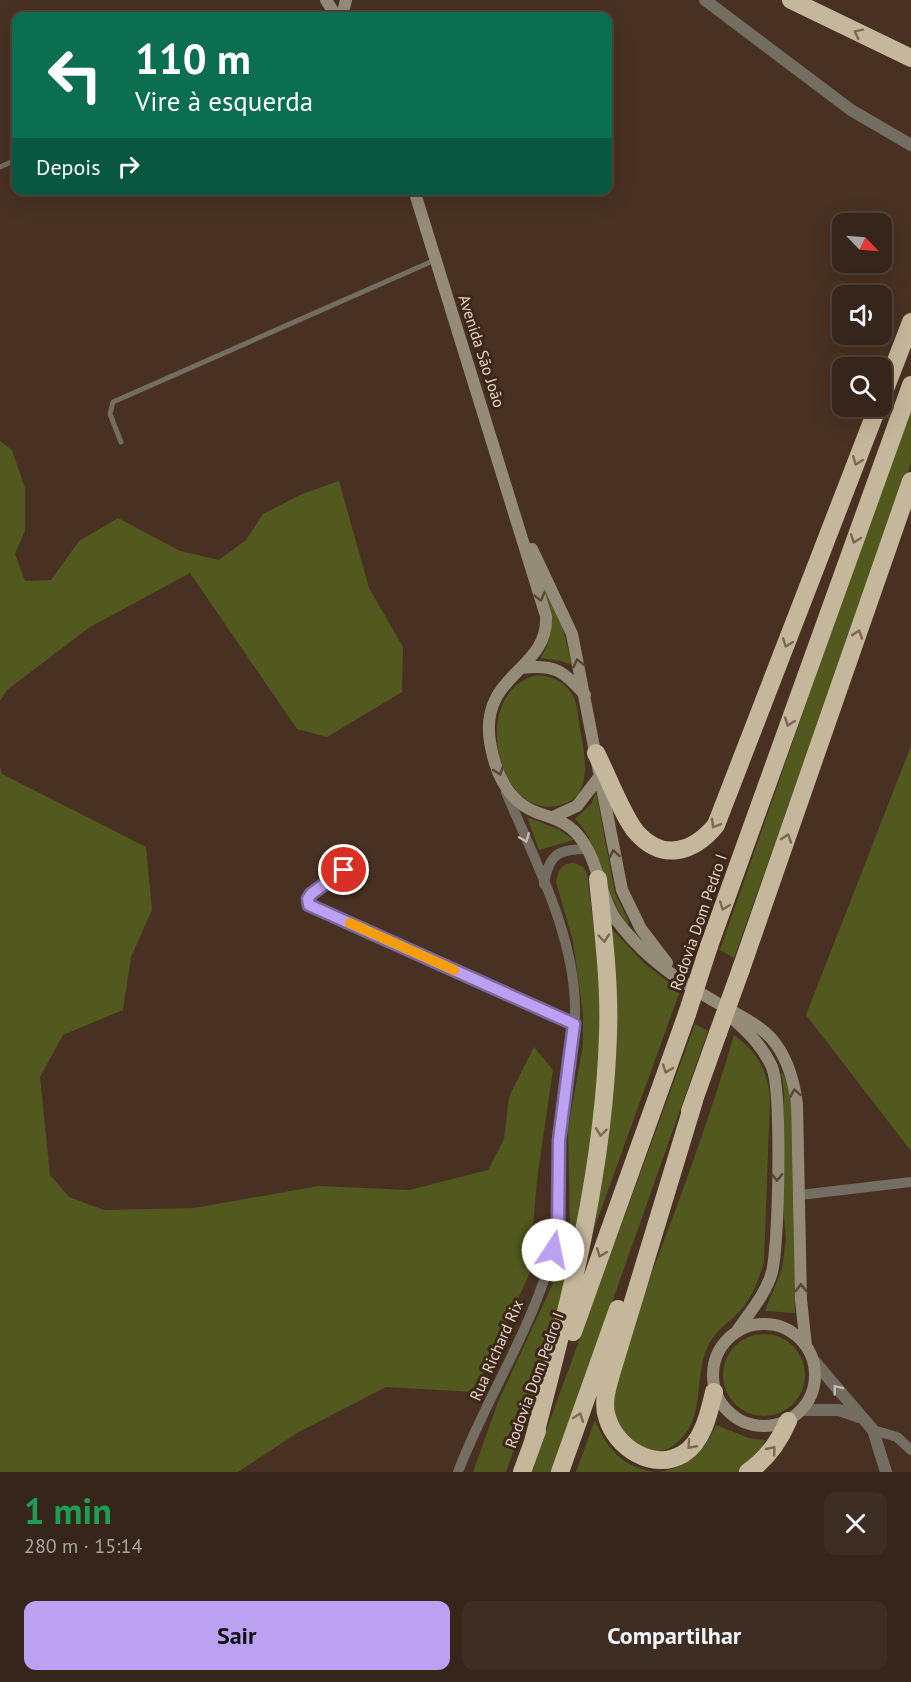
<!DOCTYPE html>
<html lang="pt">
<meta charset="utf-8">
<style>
body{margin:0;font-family:"PT Sans",sans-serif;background:#3d2d23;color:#f1f3f6;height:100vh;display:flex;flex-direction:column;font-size:22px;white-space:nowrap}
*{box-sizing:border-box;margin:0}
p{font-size:20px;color:#aaa5a2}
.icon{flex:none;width:33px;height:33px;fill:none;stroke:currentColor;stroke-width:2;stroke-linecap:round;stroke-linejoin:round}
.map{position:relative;height:1472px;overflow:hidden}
.panel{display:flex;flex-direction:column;background:#36251a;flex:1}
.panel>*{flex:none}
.banner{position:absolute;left:12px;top:12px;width:600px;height:183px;border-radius:12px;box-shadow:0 6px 24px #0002,0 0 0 2px #504239;background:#0b6e4f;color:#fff;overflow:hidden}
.needle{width:39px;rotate:115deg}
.controls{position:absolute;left:832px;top:213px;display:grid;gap:12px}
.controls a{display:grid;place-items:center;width:60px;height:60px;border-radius:12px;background:#36251a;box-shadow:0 6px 24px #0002,0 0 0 2px #504239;font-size:30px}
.pin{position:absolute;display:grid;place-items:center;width:51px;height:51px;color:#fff;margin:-26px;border:3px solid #fff;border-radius:50%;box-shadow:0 2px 6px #0007}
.me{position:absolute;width:66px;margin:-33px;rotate:11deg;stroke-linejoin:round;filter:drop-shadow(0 0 4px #0008)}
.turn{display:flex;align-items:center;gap:21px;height:126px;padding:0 24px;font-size:27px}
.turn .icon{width:78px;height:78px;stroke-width:2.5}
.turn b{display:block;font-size:42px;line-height:51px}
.then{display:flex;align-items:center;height:57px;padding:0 24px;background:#0003;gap:12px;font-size:22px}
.round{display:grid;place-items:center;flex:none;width:63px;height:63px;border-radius:12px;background:#3d2d23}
.summary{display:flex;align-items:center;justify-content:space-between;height:102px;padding:0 24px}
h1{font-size:36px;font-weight:700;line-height:45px;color:#1e9e55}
.primary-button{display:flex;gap:12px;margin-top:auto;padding:12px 24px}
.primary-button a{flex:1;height:69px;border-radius:12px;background:#bca0f2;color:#111;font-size:24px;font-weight:700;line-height:69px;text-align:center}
.primary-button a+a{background:#3d2d23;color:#f1f3f6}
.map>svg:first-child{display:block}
</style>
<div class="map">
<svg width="911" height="1472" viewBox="0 0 911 1472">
<rect width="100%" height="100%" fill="#483122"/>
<path fill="#51591e" d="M 911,404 L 911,463 L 734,958 L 720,950 Z
M 0,441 L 12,450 L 25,488 L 25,531 L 15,554 L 25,581 L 51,580 L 79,541 L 118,518 L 180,551 L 219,560 L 246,540 L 263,514 L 302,494 L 339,481 L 369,588 L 403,647 L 402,692 L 327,737 L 297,729 L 190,573 L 90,627 L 7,690 L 0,701 Z
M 531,553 L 561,621 L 572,665 L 561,661 L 540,658 C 564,627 541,586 531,553 Z
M 537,675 C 551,676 564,681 572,694 C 578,704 578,718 580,729 C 585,756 595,800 556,806 C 497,817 468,692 537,675 Z
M 911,746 L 911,1151 L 806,1015 Z
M 0,767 L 2,774 L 146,847 L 152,910 L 131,957 L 123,1010 L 63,1035 L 40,1077 L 50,1175 L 69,1197 L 104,1210 L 194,1208 L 319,1186 L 409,1190 L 488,1170 L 504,1139 L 509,1097 L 534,1047 L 553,1070 L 537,1179 L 529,1275 L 474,1392 L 386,1387 L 297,1433 L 238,1472 L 0,1472 Z
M 596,792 L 615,893 L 629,922 L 628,925 C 602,892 604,849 575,819 L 591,804 Z
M 527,817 L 558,829 L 574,840 L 539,850 Z
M 574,863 L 583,867 L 587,873 L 600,981 L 601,1027 L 592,1173 L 552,1342 L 506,1472 L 473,1472 L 498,1402 L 561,1266 L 570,1228 L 568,1128 L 583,1045 L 583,1013 L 573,941 L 556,882 L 559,870 L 566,864 Z
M 611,928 L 645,964 L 680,991 L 594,1229 L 603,1174 Z
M 695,1024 L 708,1031 L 552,1472 L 531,1472 Z
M 734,1035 C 758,1053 767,1069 770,1099 L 764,1261 C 759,1280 752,1298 738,1313 C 727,1324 715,1331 708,1346 C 692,1380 708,1421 673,1446 C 660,1455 644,1451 631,1442 C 618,1434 613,1413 614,1398 C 617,1355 642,1299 657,1259 C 685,1185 712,1111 734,1035 Z
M 781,1073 L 783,1073 L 789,1088 L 791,1102 L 795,1313 L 765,1311 L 782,1269 L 786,1239 L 782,1196 L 784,1093 Z
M723 1375a41 41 0 1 1 82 0a41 41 0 1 1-82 0Z
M 595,1420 C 607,1449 622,1467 655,1472 L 576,1472 Z
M 716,1425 L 749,1438 L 765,1440 C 761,1451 752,1468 739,1472 C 729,1472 675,1472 660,1472 C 690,1466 704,1452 716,1425 Z"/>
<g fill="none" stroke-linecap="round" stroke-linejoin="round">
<path stroke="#736d62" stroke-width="5" d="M 0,167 L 16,160
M 121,442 L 110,414 L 113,402 L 435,260
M 344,870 L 311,894 L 307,899 L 309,905 L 574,1024"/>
<path stroke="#736d62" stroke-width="10" d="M 544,884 C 549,854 558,849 588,849
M 800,1195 L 911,1182
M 873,1430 L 897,1437 L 911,1450
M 458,1472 C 484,1403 526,1339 548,1268 C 562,1221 555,1185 559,1138 C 562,1094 576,1051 575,1007 C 574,933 534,859 506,792"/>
<path stroke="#736d62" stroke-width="12" d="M 705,0 L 851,110 L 911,145
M 814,1361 L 873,1430 L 886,1472
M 802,1410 L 839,1410 L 859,1417"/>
<path stroke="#948b79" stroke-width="12" d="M 326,0 L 336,16
M 342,16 L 346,0
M 414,190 L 546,616 C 549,671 479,673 490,742 C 495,773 508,802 538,813 C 553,818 566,822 577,834 C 596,855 598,884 610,909 C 615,921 625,931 634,941 C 656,965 686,985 714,1001 C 732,1012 756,1022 771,1038 C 787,1056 794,1081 797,1104 L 801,1300 L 806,1346
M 532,549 L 572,634 L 622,890 L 641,929 L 667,963
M 521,668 C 554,664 563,670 585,695
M 553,817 L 577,806 L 600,776
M 732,1018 C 749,1033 763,1047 772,1067 C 782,1092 779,1244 772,1272 C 766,1294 749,1313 737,1331
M713 1375a51 51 0 1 1 102 0a51 51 0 1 1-102 0Z"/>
<path stroke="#c5b79b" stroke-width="18" d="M 791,0 L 911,58
M 882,397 L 911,322
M 596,753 C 606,772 624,819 637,833 C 663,862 694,852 716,825 L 878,406
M 709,946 L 911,385
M 741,969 L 911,481
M 694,1101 L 612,1371 C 608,1385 602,1402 607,1417 C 615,1447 653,1472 683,1454 C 703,1442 709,1413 714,1392
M 690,1111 L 718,1033
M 573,1332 L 687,1014
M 533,1442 C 568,1308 604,1174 608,1034 C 610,983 603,931 598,879
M 522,1472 L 537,1431
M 560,1472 L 618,1309
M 748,1472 C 767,1459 779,1442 788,1421"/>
<path stroke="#c5b79b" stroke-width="18" d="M 687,1014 L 709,946
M 718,1033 L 741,969"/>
</g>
<defs><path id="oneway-chevron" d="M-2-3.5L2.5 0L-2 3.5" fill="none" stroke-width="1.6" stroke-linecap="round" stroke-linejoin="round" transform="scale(1.5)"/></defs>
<g stroke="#7a6853">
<use href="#oneway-chevron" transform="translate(858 33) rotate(-154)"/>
<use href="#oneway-chevron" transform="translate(857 461) rotate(111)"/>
<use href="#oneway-chevron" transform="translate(855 539) rotate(110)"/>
<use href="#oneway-chevron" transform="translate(858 634) rotate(-71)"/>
<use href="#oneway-chevron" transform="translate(787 643) rotate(111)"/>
<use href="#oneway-chevron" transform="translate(789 722) rotate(110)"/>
<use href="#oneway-chevron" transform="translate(715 824) rotate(120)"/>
<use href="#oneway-chevron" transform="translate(787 838) rotate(-71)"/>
<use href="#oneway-chevron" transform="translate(724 906) rotate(110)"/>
<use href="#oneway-chevron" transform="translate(604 938) rotate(85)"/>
<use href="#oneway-chevron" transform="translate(667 1069) rotate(110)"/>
<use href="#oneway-chevron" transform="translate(601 1132) rotate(97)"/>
<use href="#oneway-chevron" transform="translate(601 1253) rotate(110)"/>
<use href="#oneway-chevron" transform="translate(579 1417) rotate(-70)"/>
<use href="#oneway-chevron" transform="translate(691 1445) rotate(132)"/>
<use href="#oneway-chevron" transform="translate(772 1450) rotate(-51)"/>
</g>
<g stroke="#574535">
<use href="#oneway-chevron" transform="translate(540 597) rotate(74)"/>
<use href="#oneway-chevron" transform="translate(578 663) rotate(-103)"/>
<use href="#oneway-chevron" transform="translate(499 771) rotate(71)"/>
<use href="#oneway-chevron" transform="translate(614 854) rotate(-100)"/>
<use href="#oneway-chevron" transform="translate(795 1093) rotate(-100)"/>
<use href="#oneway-chevron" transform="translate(777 1177) rotate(91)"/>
<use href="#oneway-chevron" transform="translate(801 1288) rotate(-91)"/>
</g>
<g stroke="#c6bab0">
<use href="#oneway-chevron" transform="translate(525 838) rotate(68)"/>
<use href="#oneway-chevron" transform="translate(837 1389) rotate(-128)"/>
</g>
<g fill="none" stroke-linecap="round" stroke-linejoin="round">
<defs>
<path id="route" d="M 344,870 L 311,894 L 308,899 L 309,905 L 574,1024 L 559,1140 L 558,1230 L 553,1250"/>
</defs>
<use href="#route" stroke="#7a689d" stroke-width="15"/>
<use href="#route" stroke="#bca0f2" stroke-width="10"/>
<path stroke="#f59e0b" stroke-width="10" d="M 350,923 L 454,970"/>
</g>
<g text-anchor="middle" stroke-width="6" stroke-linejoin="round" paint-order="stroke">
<g font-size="16" fill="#e2d3ca" stroke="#3d2718">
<text transform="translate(482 351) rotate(72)" y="6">Avenida São João</text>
<text transform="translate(698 922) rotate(-71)" y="6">Rodovia Dom Pedro I</text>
<text transform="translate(496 1350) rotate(-66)" y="6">Rua Richard Rix</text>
<text transform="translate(534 1380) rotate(-70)" y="6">Rodovia Dom Pedro I</text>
</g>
</g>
</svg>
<div class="controls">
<a><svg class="needle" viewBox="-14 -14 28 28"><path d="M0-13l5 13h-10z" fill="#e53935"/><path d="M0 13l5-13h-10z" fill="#aaa5a2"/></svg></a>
<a><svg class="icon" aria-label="sound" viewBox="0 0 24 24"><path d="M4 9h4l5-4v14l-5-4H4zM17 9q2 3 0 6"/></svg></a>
<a><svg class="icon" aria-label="search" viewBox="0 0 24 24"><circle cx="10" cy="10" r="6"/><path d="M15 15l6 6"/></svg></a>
</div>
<div class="pin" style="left:344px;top:870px;background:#d93025"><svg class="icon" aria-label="arrive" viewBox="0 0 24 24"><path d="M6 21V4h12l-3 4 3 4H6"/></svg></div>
<svg class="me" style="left:553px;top:1250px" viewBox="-20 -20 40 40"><circle r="19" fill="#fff"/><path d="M0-13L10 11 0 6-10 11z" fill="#bca0f2"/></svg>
<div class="banner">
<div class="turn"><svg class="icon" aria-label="left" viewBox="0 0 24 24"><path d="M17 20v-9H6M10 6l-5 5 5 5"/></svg><div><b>110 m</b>Vire à esquerda</div></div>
<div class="then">Depois<svg class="icon" aria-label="right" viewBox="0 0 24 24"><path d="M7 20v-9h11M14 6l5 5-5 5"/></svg></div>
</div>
</div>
<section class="panel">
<div class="summary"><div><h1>1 min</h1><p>280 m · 15:14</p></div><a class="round"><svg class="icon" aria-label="close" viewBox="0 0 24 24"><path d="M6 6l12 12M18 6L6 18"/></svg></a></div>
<div class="primary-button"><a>Sair</a><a>Compartilhar</a></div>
</section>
